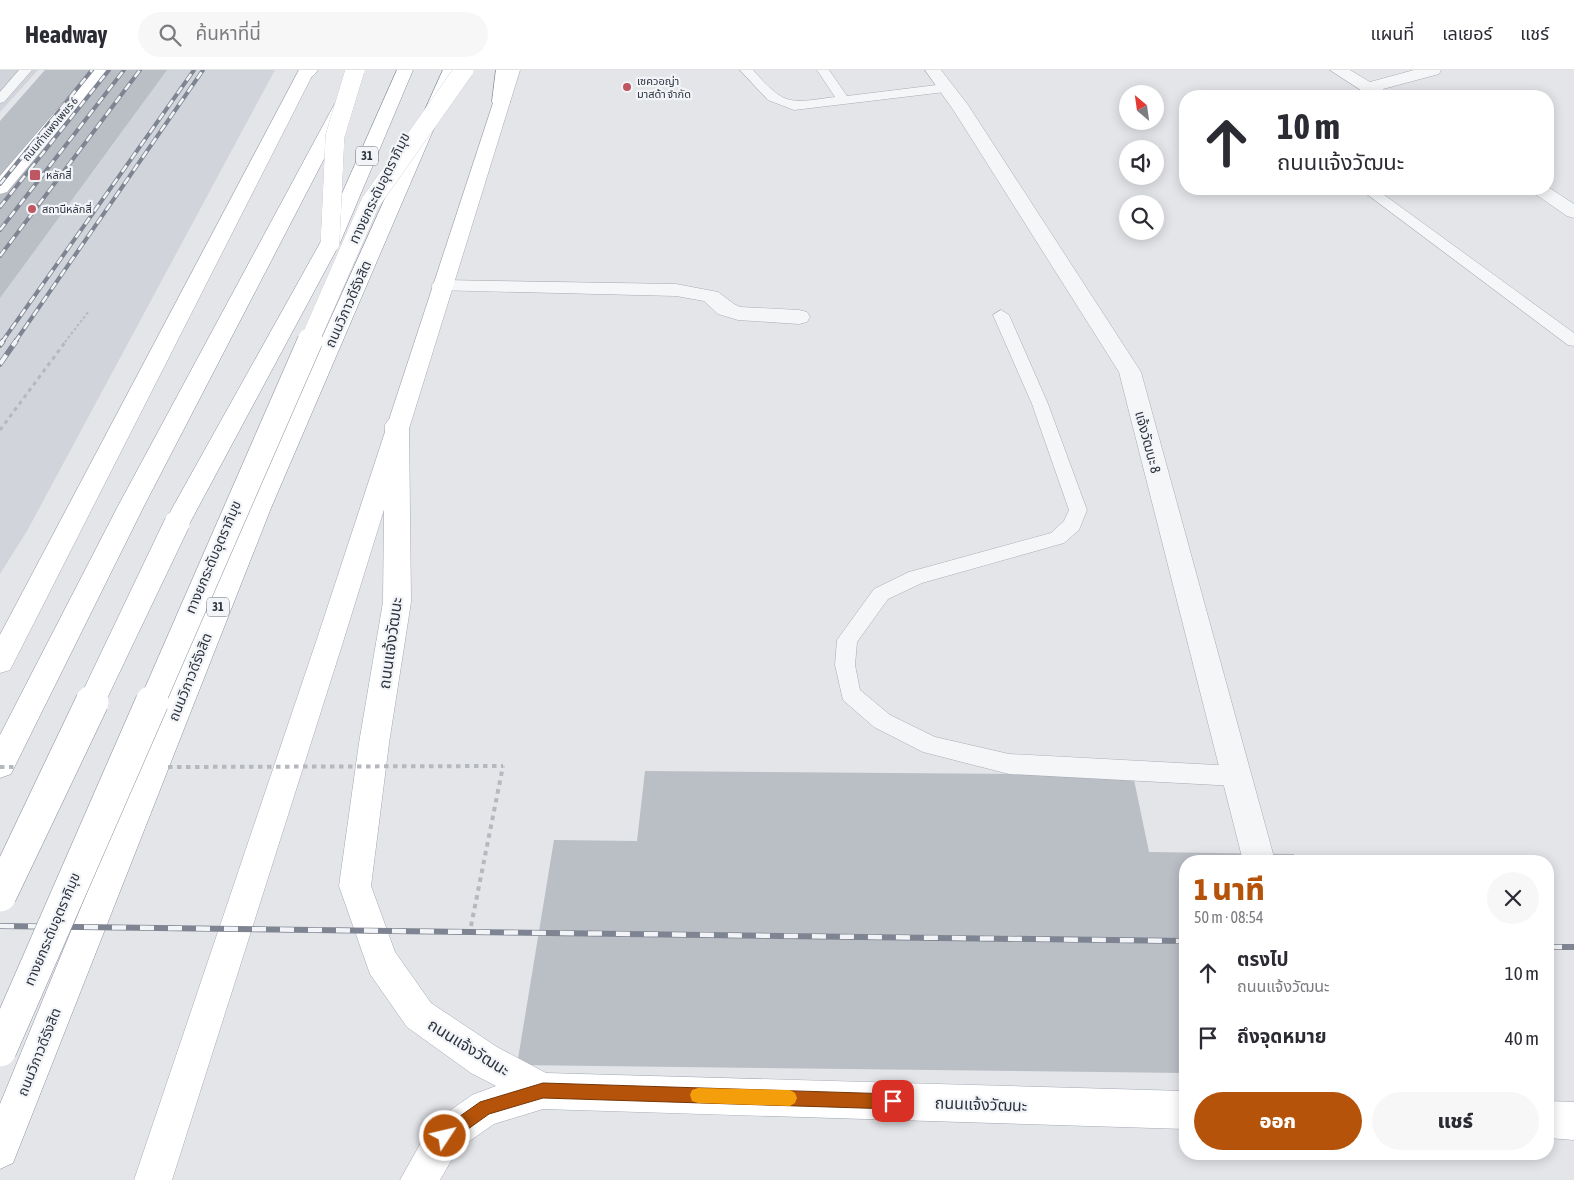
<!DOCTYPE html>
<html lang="th">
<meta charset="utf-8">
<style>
body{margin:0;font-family:"Asap Condensed","Noto Sans Thai",sans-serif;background:#f7f7f7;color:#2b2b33;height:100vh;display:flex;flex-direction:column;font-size:19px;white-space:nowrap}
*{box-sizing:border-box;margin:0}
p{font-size:16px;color:#7c7c81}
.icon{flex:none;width:28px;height:28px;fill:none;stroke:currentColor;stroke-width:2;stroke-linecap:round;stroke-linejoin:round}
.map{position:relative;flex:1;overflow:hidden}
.side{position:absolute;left:1179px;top:785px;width:375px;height:305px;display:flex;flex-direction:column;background:#fff;border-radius:20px;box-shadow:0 2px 12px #0003}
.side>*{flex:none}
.banner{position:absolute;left:1179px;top:20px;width:375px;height:105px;border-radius:20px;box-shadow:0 2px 12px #0003;background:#fff;color:#2b2b33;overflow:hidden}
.needle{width:32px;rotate:331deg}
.fabs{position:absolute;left:1119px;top:15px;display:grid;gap:10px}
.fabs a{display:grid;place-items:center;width:45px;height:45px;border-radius:50%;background:#fff;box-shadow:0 2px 12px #0003;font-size:25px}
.pin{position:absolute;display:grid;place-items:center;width:42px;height:42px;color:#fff;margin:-21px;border-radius:10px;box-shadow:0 2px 8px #0006}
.me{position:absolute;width:55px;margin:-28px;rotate:55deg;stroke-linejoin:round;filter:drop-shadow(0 0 4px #0008)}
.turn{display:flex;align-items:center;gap:18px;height:105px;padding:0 15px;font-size:22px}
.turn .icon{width:65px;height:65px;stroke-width:2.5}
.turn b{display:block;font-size:35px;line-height:42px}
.round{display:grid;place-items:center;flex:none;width:52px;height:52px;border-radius:26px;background:#f7f7f7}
.overview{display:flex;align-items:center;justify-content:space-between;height:85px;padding:0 15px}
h1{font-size:30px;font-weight:800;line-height:38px;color:#b45309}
.action{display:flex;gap:10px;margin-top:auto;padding:10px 15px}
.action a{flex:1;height:58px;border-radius:30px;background:#b45309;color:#fff;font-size:20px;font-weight:800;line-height:58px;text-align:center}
.action a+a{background:#f7f7f7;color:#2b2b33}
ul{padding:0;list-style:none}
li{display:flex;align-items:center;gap:15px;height:65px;padding:0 15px}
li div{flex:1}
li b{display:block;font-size:19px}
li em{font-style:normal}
header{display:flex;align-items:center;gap:30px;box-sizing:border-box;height:70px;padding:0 25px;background:#fff;border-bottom:1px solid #e1e1e2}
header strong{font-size:24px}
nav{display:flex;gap:28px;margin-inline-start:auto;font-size:18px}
.search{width:350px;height:45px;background:#f7f7f7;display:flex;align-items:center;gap:12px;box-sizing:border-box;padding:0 18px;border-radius:28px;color:#7c7c81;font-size:19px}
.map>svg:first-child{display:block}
</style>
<header>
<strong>Headway</strong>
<div class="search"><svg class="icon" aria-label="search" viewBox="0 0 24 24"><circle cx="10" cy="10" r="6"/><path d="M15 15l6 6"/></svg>ค้นหาที่นี่</div>
<nav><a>แผนที่</a><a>เลเยอร์</a><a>แชร์</a></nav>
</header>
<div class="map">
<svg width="1574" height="1110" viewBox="0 0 1574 1110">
<rect width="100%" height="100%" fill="#e3e5e9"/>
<path fill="#d1d4db" d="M 0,0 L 38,0 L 0,42 Z
M 48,0 L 275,0 L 27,461 L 0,504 L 0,52 Z"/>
<path fill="#babec5" d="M 45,0 L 167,0 L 0,228 L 0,51 Z
M 645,701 L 1133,705 L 1149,782 L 1294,784 L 1296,791 L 1185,791 L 1185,1003 L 517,995 L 554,770 L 637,771 Z"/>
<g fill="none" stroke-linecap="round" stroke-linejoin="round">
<defs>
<path id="lane" d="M 19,0 L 32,0 L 4,32 L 0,33 L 0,22 Z
M 740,0 L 753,0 C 786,37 788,33 835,27 L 817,0 L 829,0 L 847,26 L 945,14 L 951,18 L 945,22 L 794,40 L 768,30 Z
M 1360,119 L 1376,119 L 1574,263 L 1574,276 L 1568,275 Z
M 1001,240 L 1009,245 L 1048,334 L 1087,440 L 1079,460 L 1064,473 L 922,513 L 888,529 L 857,572 L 855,595 L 860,620 L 890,645 L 935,667 L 1009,684 L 1236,696 L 1244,699 L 1247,706 L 1244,713 L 1236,716 L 1009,704 L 923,682 L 874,657 L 843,630 L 835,595 L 837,570 L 874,519 L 909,502 L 1051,463 L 1064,451 L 1069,440 L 1032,334 L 993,245 Z"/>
<path id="street" d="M 925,0 L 941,0 L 968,35 L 1141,302 L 1275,791 L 1243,791 L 1119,302 L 954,41 Z
M 1330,0 L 1350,0 L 1370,12 L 1414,0 L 1441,0 L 1439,4 L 1383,19 L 1390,26 L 1370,26 Z
M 1548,117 L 1574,134 L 1574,148 L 1567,146 L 1528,119 Z
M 441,210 L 676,214 L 718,222 L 734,234 L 740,237 L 799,240 L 807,242 L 810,247 L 807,252 L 799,254 L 738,250 L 718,244 L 704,231 L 676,226 L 434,220 L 431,216 L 434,212 Z"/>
<path id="secondary" d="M 91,0 L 108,0 L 7,122 L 0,124 L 0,106 Z
M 299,0 L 315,0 L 10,600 L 0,603 L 0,565 Z
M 504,0 L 520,0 L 343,572 L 172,1110 L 134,1110 L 316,572 Z"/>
<path id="primary" d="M 397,347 L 405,349 L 409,355 L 411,532 L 389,673 L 371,816 L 395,882 L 431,933 L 497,977 L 546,1003 L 1185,1021 L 1185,1059 L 543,1039 L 494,1054 L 458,1079 L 440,1110 L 400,1110 L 432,1053 L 472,1025 L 496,1016 L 471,1003 L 407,957 L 370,904 L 339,816 L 359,673 L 383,532 L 385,355 L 389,349 Z
M 1548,1031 L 1574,1032 L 1574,1070 L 1548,1068 Z"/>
<path id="highway" d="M 301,0 L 318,0 C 313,7 309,10 300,8 L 298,4 Z
M 397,0 L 413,0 L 340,173 L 186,460 L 177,462 L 168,460 L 164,453 L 320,173 Z
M 443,0 L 459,0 L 271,438 L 13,1093 L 0,1099 L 0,1034 L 245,438 Z
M 496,0 L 512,0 L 510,32 L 507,36 L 495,36 L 492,32 Z
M 343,30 L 349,31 L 352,35 L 144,436 L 11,704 L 0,708 L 0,665 L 118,436 L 334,35 L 337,31 Z"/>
</defs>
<use href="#lane" stroke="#a8acb3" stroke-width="1"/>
<use href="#street" stroke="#a8acb3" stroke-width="1"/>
<use href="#secondary" stroke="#a8acb3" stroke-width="1"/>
<use href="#primary" stroke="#a3a9b3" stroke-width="1"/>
<use href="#highway" stroke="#8c929e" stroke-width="1"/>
<path stroke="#b5b8bd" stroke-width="2" stroke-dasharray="2.5 2.5" stroke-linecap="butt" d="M 65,272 L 89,241"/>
<path stroke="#b5b8bd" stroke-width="3" stroke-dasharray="4 4" stroke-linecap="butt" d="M 0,360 L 66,271"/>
<path stroke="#b5b8bd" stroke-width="4" stroke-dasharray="4.5 4.5" stroke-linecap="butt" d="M 471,856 L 503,696"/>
<use href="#lane" fill="#f5f6f8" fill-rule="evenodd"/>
<use href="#street" fill="#f5f6f8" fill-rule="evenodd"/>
<use href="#secondary" fill="#fff" fill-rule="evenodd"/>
<use href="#primary" fill="#fff" fill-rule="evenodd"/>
<use href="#highway" fill="#fff" fill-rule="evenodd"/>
<defs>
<path id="rail-far2" d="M 0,114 L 92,0
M 0,137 L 109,0
M 0,160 L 124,0
M 0,186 L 140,0
M 2,272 L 194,0
M 15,272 L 203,0"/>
<path id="rail-far1" d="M 0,275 L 3,271
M 0,294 L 16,271"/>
<path id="rail" d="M 0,856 L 1185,871
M 1548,877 L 1574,877"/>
</defs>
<use href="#rail-far2" stroke="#7e8491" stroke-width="4"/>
<use href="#rail-far1" stroke="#7e8491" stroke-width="5.5"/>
<use href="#rail" stroke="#7e8491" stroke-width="6"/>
<use href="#rail-far2" stroke="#f2f4f7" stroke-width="2.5" stroke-dasharray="8" stroke-linecap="butt"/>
<use href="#rail-far1" stroke="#f2f4f7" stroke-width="4" stroke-dasharray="11" stroke-linecap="butt"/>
<use href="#rail" stroke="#f2f4f7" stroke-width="4.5" stroke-dasharray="14" stroke-linecap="butt"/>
<defs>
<path id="highway-bridge-far2" d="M 330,173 L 335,66 L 355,0
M 309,272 L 370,133 L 464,0"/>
<path id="highway-bridge-far1" d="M 91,633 L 177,453
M 152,633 L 310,271"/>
<path id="highway-bridge" d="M 0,825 L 92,632
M 0,980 L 152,632"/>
</defs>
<use href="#highway-bridge-far2" stroke="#8c929e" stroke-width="19" stroke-linecap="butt"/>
<use href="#highway-bridge-far1" stroke="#8c929e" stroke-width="26" stroke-linecap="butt"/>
<use href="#highway-bridge" stroke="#8c929e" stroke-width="34" stroke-linecap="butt"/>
<path stroke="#b5b8bd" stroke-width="4" stroke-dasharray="4.5 4.5" stroke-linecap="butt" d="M 0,697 L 17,697
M 168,697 L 503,696"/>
<use href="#highway-bridge-far2" stroke="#fff" stroke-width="19"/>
<use href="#highway-bridge-far1" stroke="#fff" stroke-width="25"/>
<use href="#highway-bridge" stroke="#fff" stroke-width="33"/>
</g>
<path fill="#b45309" stroke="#753606" d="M 543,1013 L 893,1024 L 899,1026 L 901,1031 L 899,1037 L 893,1039 L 543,1028 L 489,1044 L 450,1072 L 445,1074 L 439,1072 L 437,1066 L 439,1061 L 480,1032 Z"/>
<path fill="#f59e0b" d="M 698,1018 L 790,1020 L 795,1023 L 797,1028 L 795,1033 L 790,1036 L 698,1033 L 692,1031 L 690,1025 L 692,1020 Z"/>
<g fill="#bf5763" stroke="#f2f4f7" stroke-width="2">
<circle cx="627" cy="17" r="5"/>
<rect x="29" y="99" width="12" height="12" rx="2.5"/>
<circle cx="32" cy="139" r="5"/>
</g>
<g text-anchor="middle" stroke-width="4.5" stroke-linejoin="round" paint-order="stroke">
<g font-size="11" fill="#2c333f" stroke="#f2f4f7" text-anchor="start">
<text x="637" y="15">เซควอญ่า<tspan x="637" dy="13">มาสด้า จำกัด</tspan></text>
<text x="46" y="109">หลักสี่</text>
<text x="42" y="143">สถานีหลักสี่</text>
</g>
<g font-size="11" fill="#2c333f" stroke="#f2f4f7">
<text transform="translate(50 59) rotate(-50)" y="4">ถนนกำแพงเพชร 6</text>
</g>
<g fill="#f2f4f7" stroke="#676d76" stroke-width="1">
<rect x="356" y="76.5" width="22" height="19" rx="4"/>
<rect x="207" y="527.5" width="22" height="19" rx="4"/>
</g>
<g font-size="12" font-weight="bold" fill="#2c333f">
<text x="367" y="90">31</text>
<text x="218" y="541">31</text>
</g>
<g font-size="14" fill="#2c333f" stroke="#f2f4f7">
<text transform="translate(379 118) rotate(-64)" y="5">ทางยกระดับอุตราภิมุข</text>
<text transform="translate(348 234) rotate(-66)" y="5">ถนนวิภาวดีรังสิต</text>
<text transform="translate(1148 372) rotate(75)" y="5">แจ้งวัฒนะ 8</text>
<text transform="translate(213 487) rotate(-67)" y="5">ทางยกระดับอุตราภิมุข</text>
<text transform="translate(190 607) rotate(-68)" y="5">ถนนวิภาวดีรังสิต</text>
<text transform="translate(52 859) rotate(-67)" y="5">ทางยกระดับอุตราภิมุข</text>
<text transform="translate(39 982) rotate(-68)" y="5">ถนนวิภาวดีรังสิต</text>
</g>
<g font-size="16" fill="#2c333f" stroke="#f2f4f7">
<text transform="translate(390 573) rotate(-82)" y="6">ถนนแจ้งวัฒนะ</text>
<text transform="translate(469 977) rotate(32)" y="6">ถนนแจ้งวัฒนะ</text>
<text transform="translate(981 1034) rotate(2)" y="6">ถนนแจ้งวัฒนะ</text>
</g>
</g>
</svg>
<div class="fabs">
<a><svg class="needle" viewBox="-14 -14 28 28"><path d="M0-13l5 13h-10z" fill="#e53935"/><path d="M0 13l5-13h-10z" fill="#7c7c81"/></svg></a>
<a><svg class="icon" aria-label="sound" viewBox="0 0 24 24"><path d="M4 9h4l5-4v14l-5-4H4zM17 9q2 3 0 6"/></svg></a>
<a><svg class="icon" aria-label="search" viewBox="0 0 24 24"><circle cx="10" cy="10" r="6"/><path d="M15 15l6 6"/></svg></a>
</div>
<div class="pin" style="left:893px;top:1031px;background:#d93025"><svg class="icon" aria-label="arrive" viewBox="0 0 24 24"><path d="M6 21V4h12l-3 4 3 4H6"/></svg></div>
<svg class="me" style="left:445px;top:1066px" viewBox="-20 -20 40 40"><circle r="17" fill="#b45309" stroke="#fff" stroke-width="3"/><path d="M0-11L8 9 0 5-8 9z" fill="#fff"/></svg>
<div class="banner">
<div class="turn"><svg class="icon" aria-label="ahead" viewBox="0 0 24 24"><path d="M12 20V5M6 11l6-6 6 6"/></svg><div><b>10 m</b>ถนนแจ้งวัฒนะ</div></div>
</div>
<section class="side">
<div class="overview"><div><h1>1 นาที</h1><p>50 m · 08:54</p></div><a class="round"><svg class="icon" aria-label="close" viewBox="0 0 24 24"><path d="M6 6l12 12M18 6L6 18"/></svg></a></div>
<ul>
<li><svg class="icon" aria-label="ahead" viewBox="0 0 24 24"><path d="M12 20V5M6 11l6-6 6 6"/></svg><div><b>ตรงไป</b><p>ถนนแจ้งวัฒนะ</p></div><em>10 m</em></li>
<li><svg class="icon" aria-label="arrive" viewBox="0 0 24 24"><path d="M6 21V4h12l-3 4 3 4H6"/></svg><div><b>ถึงจุดหมาย</b></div><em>40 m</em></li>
</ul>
<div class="action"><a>ออก</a><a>แชร์</a></div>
</section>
</div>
